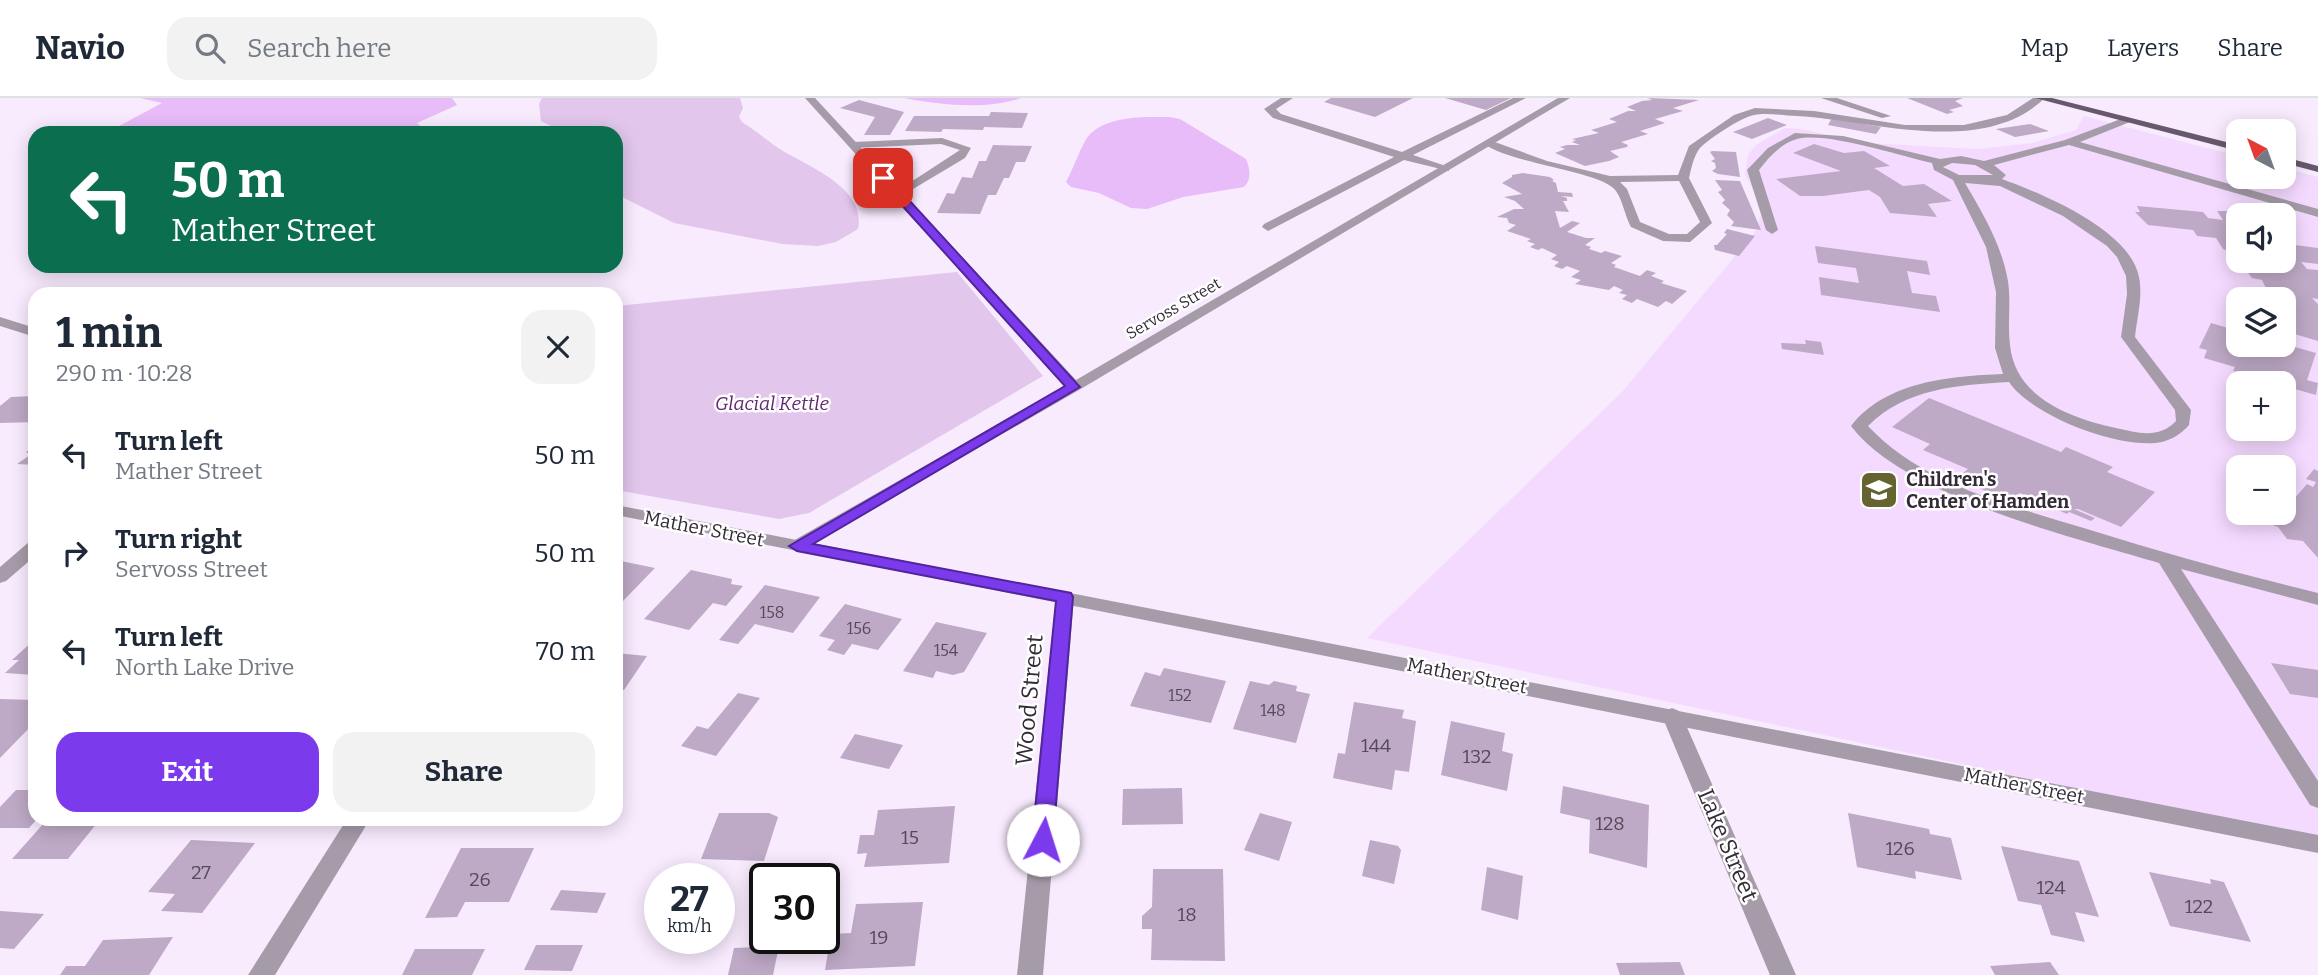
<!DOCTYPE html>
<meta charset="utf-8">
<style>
body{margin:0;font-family:Bitter,serif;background:#f2f2f3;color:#1f2937;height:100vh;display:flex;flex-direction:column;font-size:26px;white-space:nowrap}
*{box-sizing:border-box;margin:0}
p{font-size:23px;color:#747a83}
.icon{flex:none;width:38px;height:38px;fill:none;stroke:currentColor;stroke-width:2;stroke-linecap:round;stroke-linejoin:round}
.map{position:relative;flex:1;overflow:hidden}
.details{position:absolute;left:28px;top:189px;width:595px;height:539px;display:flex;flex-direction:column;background:#fff;border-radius:21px;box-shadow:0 4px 18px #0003}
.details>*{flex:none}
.hud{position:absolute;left:28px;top:28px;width:595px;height:147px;border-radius:21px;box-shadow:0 4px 18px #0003;background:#0b6e4f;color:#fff;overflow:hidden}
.needle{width:46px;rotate:319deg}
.tools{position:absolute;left:2226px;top:21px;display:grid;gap:14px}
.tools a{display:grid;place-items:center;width:70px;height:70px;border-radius:14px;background:#fff;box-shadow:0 4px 18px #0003;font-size:35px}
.speed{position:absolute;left:644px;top:765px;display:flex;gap:14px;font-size:35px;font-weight:700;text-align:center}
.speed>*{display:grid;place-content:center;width:91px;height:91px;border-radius:50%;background:#fff;box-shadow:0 4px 18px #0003;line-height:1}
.speed small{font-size:18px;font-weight:400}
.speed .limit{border:4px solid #111;border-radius:10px;background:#fff;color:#111}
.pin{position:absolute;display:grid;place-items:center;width:60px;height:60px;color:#fff;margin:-30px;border-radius:14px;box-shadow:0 4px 10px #0006}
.me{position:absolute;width:77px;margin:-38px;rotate:5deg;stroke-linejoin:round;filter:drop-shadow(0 0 5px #0008)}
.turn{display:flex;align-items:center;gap:24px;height:147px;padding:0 28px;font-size:32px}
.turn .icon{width:91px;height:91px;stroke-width:2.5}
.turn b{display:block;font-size:49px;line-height:60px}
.round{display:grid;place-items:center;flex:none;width:74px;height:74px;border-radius:21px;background:#f2f2f3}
.summary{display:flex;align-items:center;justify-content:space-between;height:119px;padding:0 28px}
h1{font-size:42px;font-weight:700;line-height:52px}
.cta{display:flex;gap:14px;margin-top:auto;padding:14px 28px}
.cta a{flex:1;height:80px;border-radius:21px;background:#7c3aed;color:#fff;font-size:28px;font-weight:700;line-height:80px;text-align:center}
.cta a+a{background:#f2f2f3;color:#1f2937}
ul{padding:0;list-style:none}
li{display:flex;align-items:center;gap:21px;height:98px;padding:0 28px}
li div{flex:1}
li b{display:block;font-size:26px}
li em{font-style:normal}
header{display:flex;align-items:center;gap:42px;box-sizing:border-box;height:98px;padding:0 35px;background:#fff;border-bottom:2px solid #e0e1e3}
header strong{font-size:33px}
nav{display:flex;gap:38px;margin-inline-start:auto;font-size:24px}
.search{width:490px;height:63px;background:#f2f2f3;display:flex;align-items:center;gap:18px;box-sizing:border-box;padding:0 24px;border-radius:21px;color:#747a83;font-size:26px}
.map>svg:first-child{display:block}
</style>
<header>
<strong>Navio</strong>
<div class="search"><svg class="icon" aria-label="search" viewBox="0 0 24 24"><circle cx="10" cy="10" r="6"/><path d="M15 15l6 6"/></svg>Search here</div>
<nav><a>Map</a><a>Layers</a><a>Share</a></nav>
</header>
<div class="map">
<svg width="2318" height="877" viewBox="0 0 2318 877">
<rect width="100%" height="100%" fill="#f8ebfe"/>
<path fill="#f5daff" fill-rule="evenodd" d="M 2084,18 L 2238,58 L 2238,79 L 2284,79 L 2284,70 L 2318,79 L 2318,742 L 1367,540 L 1621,295 L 1755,134 L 1763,111 L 1745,76 L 1748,57 L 1756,47 L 1785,30 L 1801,31 L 1868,45 L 1978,51 L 2032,45 L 2076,32 ZM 2238,117 L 2284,117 L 2284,163 L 2238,163 ZM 2238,201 L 2284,201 L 2284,247 L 2238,247 ZM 2238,285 L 2284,285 L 2284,331 L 2238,331 ZM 2238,369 L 2284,369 L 2284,415 L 2238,415 Z"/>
<path fill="#e2c6ec" d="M 542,0 L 740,0 L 743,10 L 739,19 L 742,24 C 756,33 769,44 783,53 C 810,69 867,91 858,131 L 836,144 L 818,148 L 782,146 L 674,125 L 616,96 L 616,35 L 565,35 L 541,23 L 539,6 Z
M 957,174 L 1043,278 L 809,415 L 779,421 L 616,392 L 616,208 Z"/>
<path fill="#e8bbf9" d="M 140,0 L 452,0 L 457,7 L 417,25 L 424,31 L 413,35 L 106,35 L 162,5 Z
M 904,0 L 1021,0 C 987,12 940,7 904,0 Z
M 1169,19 L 1180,21 L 1246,61 C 1250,71 1252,81 1244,89 L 1183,99 L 1147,111 L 1131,110 L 1099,95 L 1071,89 L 1066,84 C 1073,71 1078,56 1085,43 C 1100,17 1143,19 1169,19 Z"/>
<path fill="#bea9c6" d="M 1331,0 L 1413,0 L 1375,19 L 1324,4 Z
M 1445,0 L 1511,0 L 1486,12 Z
M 1648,0 L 1699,2 L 1673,10 L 1683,13 L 1655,21 L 1665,25 L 1640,33 L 1648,36 L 1621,44 L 1628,47 L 1627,49 L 1610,53 L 1619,59 L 1609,63 L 1585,68 L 1555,55 L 1565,51 L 1560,49 L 1567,47 L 1580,47 L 1572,44 L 1576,42 L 1572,41 L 1599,35 L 1591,32 L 1617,24 L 1609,21 L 1628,13 L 1636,13 L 1627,9 L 1642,3 L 1652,2 Z
M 1907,0 L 1963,0 L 1955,3 L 1963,8 L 1949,12 L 1954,14 L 1947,16 Z
M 859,2 L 904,14 L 890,37 L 864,37 L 875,19 L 840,10 Z
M 991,14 L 1028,15 L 1022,30 L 984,29 L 983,32 L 943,31 L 941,34 L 905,33 L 914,18 L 989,18 Z
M 1768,20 L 1787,27 L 1752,41 L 1733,34 Z
M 1832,20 L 1881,29 L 1876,36 L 1828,27 Z
M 2030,26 L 2049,33 L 2015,39 L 1996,31 Z
M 1814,46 L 1844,55 L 1864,53 L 1890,68 L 1874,70 L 1903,88 L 1924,86 L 1952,103 L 1928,106 L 1937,119 L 1890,115 L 1880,99 L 1869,92 L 1823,98 L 1800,98 L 1776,81 L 1841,73 L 1793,55 Z
M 993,47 L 1032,48 L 1025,64 L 1016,64 L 1009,80 L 1004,80 L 996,97 L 988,97 L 980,116 L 937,115 L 947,95 L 954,96 L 962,79 L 972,80 L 979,63 L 986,63 Z
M 1712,53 L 1736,54 L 1740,79 L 1718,76 L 1712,73 L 1716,70 L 1715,65 L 1711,63 L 1715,61 L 1710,54 Z
M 1523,75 L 1550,79 L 1554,82 L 1552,83 L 1556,85 L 1558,94 L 1572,95 L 1573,99 L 1561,98 L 1567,100 L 1567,103 L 1563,103 L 1569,114 L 1555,113 L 1560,130 L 1572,123 L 1580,125 L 1567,134 L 1586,140 L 1595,140 L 1585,147 L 1591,149 L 1589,151 L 1601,155 L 1605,153 L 1622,158 L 1611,165 L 1616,167 L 1614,169 L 1640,178 L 1647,172 L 1656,175 L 1651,178 L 1664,183 L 1661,185 L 1687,193 L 1672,206 L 1666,203 L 1658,209 L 1637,201 L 1632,205 L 1622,201 L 1627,197 L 1619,195 L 1623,192 L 1614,188 L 1609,192 L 1575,186 L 1581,182 L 1571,179 L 1580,173 L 1567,168 L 1562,171 L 1554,168 L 1559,164 L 1551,161 L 1557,157 L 1542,150 L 1538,152 L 1530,149 L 1535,146 L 1527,143 L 1531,141 L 1507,133 L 1516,127 L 1509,125 L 1507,120 L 1497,119 L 1514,111 L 1524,111 L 1515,103 L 1504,99 L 1522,96 L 1502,85 L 1512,79 L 1512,77 Z
M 1715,82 L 1740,83 L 1761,132 L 1731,128 L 1734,124 L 1727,117 L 1730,112 L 1722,105 L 1725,102 L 1718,94 L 1722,92 Z
M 2137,108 L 2203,114 L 2208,120 L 2223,122 L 2217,113 L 2243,113 L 2245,117 L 2238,117 L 2238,157 L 2223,151 L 2216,140 L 2197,138 L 2193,132 L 2148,127 L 2135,114 L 2140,114 Z
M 1727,131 L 1755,138 L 1739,158 L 1715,152 L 1714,147 L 1717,147 L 1727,136 L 1724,135 Z
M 2284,142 L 2287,146 L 2318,150 L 2318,166 L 2301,164 L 2307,171 L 2318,172 L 2318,201 L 2312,200 L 2318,206 L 2318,243 L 2284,233 L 2284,201 L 2258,201 L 2262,192 L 2267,192 L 2262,182 L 2252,180 L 2239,163 L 2284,163 Z
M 1815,148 L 1927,163 L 1930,177 L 1907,173 L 1912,195 L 1936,198 L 1940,214 L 1821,197 L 1819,179 L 1859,185 L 1856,170 L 1818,165 Z
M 2211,225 L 2238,233 L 2238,247 L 2284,246 L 2316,255 L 2307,282 L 2318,285 L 2316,297 L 2284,288 L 2284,285 L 2233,273 L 2235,269 L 2204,260 L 2207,252 L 2199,250 Z
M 1805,242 L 1821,244 L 1824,257 L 1782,251 L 1781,245 L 1806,246 Z
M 35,298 L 35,324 L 0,325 L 0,308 L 11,299 Z
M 1929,300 L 2061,354 L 2066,349 L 2113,369 L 2107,374 L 2155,394 L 2121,429 L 2078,411 L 2074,411 L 2095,420 L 2091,423 L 2069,414 L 2067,416 L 2020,395 L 2010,404 L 1957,380 L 1968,371 L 1923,352 L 1930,346 L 1892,329 Z
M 35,348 L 35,367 L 17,366 L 30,357 L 26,354 Z
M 2314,371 L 2318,373 L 2318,460 L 2303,443 L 2287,441 L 2278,429 L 2260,422 L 2266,415 L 2284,415 L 2284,406 L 2288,408 L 2307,386 L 2313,389 L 2316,384 L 2306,381 Z
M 616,462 L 655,470 L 623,503 L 616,502 Z
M 691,472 L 732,481 L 731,486 L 743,488 L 726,508 L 713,505 L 689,532 L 644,521 Z
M 765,487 L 820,499 L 793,535 L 755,526 L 738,546 L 719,542 Z
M 845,506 L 902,521 L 878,552 L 852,546 L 844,557 L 827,552 L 835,542 L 819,538 Z
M 936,524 L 987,535 L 964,574 L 953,577 L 936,573 L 933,580 L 903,573 Z
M 35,541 L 35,577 L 5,575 L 19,562 L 12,562 Z
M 616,555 L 647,558 L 624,592 L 616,591 Z
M 2271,565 L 2318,572 L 2318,600 L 2290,596 Z
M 1164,570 L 1226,583 L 1211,625 L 1130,608 L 1145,574 L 1160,578 Z
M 1250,583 L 1269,587 L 1274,583 L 1297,588 L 1296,593 L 1310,596 L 1296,645 L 1233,631 Z
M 738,595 L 760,600 L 716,658 L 681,648 L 697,628 L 708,631 Z
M 0,601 L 35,602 L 35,624 L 0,660 Z
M 1354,604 L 1404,612 L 1402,620 L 1416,623 L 1409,674 L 1395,672 L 1392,692 L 1333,680 L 1338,655 L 1345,656 Z
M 1451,623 L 1505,635 L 1502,653 L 1513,656 L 1507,693 L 1441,677 Z
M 855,636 L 903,647 L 889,671 L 840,660 Z
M 1563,688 L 1649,707 L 1647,770 L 1589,755 L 1590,722 L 1560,715 Z
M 1182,690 L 1183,726 L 1122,727 L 1123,691 Z
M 16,692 L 35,692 L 35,721 L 37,721 L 29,730 L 0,730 L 0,709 Z
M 955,708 L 949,765 L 864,769 L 867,755 L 857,756 L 860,737 L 874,737 L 878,712 Z
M 719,715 L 769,715 L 778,719 L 764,763 L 701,761 Z
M 1260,715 L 1292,724 L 1279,763 L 1244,752 Z
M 1848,715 L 1929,731 L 1930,736 L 1951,740 L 1962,782 L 1915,773 L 1916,781 L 1857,769 Z
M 484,721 L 508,721 L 506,725 L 481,726 Z
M 98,724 L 68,761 L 12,761 L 44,725 Z
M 191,742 L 255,745 L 202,815 L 161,813 L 175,796 L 148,794 Z
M 1370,742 L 1398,748 L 1401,752 L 1394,786 L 1362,778 Z
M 2001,748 L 2079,763 L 2099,819 L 2075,814 L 2085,844 L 2051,837 L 2041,807 L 2018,803 Z
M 461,750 L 534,750 L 509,804 L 465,804 L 457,819 L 425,820 Z
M 1487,769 L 1523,778 L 1518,822 L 1481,812 Z
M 1153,771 L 1223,771 L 1225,863 L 1151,862 L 1152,831 L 1142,831 L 1142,818 L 1152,809 Z
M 2149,774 L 2211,786 L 2210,781 L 2224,784 L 2251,844 L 2170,828 Z
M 561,792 L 606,795 L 597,815 L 550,812 Z
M 923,804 L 915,868 L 825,872 L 831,836 L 851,835 L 856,806 Z
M 0,813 L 44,816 L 14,851 L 0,850 Z
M 173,839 L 149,877 L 60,877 L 66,868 L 85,868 L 103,842 Z
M 536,847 L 583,847 L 572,873 L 524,872 Z
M 779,848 L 773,877 L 728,877 L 734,850 Z
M 415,851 L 485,851 L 472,877 L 402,877 Z
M 1680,864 L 1685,877 L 1620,877 L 1616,865 Z
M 2050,864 L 2059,877 L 1995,877 L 1990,868 Z"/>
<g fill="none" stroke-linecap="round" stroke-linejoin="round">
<path fill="#a69ca9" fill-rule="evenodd" d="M 1281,0 L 1293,0 L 1276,11 L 1281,16 L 1402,54 L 1513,0 L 1526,0 L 1413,57 L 1449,69 L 1449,73 L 1404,62 L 1268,133 L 1262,129 L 1264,126 L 1394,59 L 1273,20 L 1264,11 Z
M 1821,0 L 1837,0 L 1891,18 L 1882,20 Z
M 2033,0 L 2045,0 C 1982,60 1872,22 1797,18 C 1784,18 1767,14 1754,17 C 1740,20 1710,40 1700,50 C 1694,57 1691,71 1689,80 L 1712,125 L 1690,144 L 1663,143 L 1631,129 C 1625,118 1623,103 1616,93 C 1603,73 1509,66 1483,45 L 1492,43 L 1547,63 L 1610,78 L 1678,77 L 1689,48 L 1734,17 L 1755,10 L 1814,13 L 1905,27 L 1964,27 L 2007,17 ZM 1679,83 L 1700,124 L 1687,136 L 1669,136 L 1640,124 L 1627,91 L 1620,84 Z
M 2126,19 L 2131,22 L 2130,24 L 2080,44 L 2318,111 L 2318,119 L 2069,47 L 1994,67 L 2006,77 L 2002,81 C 2043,96 2130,132 2139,179 C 2143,199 2137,219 2135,239 L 2191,312 L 2189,327 C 2181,336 2173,341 2162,344 C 2121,352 2033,319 2009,284 C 1958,287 1906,290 1868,328 C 1923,387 2012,408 2087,431 C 2163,455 2240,476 2318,495 L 2318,507 L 2181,471 L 2318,683 L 2318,710 L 2310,707 L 2159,465 C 2075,440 1903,398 1851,328 C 1886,283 1951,278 2003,276 L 1995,250 L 1996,194 L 1986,149 L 1953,82 L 1934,72 L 1932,65 C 1901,58 1825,33 1797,41 C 1781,45 1768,60 1759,72 L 1778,132 L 1772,136 L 1766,132 L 1747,72 L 1768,50 L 1795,35 L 1843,38 L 1940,61 L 1961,58 L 1984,63 L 2065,42 ZM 1952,65 L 1975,67 L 1993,77 L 1959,77 L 1943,69 ZM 1965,85 L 2000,88 L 2063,118 L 2107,148 L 2117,159 L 2126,178 L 2127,196 L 2121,239 L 2175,312 L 2176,323 C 2159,341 2138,335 2116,330 C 2071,320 2015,300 2010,247 C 2007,224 2012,201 2007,178 C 2000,144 1982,114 1965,85 Z
M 942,40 L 971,50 L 965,60 L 898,100 L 894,99 L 894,95 L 960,52 L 941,46 L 853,50 L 848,47 L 853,44 Z"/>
<path fill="#a69ca9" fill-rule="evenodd" d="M 805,0 L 815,0 L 1076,282 L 1558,0 L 1570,0 L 1079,292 L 797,454 L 788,448 L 791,444 L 1065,288 Z
M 35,442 L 35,458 L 6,483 L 0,485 L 0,469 L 29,444 Z
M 1065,493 L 1072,495 L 1074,499 L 1043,877 L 1017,877 L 1056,499 L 1058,495 Z
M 1672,610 L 1679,613 L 1682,618 L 1796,877 L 1770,877 L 1662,618 L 1665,613 Z
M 347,721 L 370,721 L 275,877 L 248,877 Z"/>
<path fill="#a69ca9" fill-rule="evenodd" d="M 0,219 L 35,230 L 35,239 L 0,228 Z
M 616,407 L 2318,737 L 2318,755 L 616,417 Z"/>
<path fill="#68586e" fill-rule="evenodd" d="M 2035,0 L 2052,0 L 2238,47 L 2238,53 Z
M 2284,59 L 2318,68 L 2318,74 L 2284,65 Z"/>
</g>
<path fill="#7c3aed" stroke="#51269a" stroke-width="2" d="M 879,78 L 887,78 L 1080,289 L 813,446 L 1071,495 L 1073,499 L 1053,742 L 1050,748 L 1043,750 L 1035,748 L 1032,742 L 1056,503 L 797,453 L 789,448 L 1065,288 L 879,82 Z"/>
<defs>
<symbol id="school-square" viewBox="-11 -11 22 22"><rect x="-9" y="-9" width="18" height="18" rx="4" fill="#656330" stroke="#fefefe"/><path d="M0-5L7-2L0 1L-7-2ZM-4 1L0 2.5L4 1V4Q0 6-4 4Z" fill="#fff"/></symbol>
</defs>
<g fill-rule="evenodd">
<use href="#school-square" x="1857" y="370" width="44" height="44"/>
</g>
<g text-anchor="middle" stroke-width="5" stroke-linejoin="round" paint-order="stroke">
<g font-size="16" fill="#332b36" stroke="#fefefe">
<text transform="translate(1173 210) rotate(-30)" y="6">Servoss Street</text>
</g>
<g font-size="16" fill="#564a5a">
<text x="772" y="520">158</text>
<text x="859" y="536">156</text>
<text x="946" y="558">154</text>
<text x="1180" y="603">152</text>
<text x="1273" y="618">148</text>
</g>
<g font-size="19" font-style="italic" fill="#5e2870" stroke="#fefefe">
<text x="772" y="312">Glacial Kettle</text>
</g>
<g font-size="19" font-weight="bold" fill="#332b36" stroke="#fefefe" text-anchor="start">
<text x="1906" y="388">Children's<tspan x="1906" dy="22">Center of Hamden</tspan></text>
</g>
<g font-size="19" fill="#332b36" stroke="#fefefe">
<text transform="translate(704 430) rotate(11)" y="7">Mather Street</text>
<text transform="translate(1467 577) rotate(11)" y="7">Mather Street</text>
<text transform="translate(2024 687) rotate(11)" y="7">Mather Street</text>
</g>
<g font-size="19" fill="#564a5a">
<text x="1376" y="654">144</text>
<text x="1477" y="665">132</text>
<text x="1610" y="732">128</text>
<text x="910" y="746">15</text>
<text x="1900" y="757">126</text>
<text x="201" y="781">27</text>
<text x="480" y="788">26</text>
<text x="2051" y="796">124</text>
<text x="2199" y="815">122</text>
<text x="1187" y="823">18</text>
<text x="879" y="846">19</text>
</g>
<g font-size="23" fill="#332b36" stroke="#fefefe">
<text transform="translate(1029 602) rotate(-85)" y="8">Wood Street</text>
<text transform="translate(1728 747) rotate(67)" y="8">Lake Street</text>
</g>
</g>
</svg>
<div class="tools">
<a><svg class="needle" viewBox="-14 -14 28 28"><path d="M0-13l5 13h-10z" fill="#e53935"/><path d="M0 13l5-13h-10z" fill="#747a83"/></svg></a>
<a><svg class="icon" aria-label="sound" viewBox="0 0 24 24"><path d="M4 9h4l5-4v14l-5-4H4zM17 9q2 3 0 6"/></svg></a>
<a><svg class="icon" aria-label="layers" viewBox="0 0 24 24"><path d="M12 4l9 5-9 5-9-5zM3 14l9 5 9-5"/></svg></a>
<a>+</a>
<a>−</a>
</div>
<div class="speed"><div>27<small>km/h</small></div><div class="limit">30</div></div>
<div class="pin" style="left:883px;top:80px;background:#d93025"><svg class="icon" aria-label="arrive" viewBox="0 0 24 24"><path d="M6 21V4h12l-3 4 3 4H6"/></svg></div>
<svg class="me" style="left:1043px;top:742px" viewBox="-20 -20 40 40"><circle r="19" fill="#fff"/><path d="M0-13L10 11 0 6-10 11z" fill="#7c3aed"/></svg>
<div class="hud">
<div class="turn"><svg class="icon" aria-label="left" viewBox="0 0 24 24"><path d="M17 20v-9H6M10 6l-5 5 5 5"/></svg><div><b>50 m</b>Mather Street</div></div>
</div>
<section class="details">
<div class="summary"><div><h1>1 min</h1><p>290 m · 10:28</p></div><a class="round"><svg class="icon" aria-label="close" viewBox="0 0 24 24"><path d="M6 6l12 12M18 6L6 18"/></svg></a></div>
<ul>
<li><svg class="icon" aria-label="left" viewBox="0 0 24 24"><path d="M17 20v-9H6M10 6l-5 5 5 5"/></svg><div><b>Turn left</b><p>Mather Street</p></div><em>50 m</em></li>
<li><svg class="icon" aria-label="right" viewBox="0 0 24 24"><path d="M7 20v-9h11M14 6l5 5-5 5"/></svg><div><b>Turn right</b><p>Servoss Street</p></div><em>50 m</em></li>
<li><svg class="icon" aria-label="left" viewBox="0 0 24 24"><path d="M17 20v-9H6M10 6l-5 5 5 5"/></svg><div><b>Turn left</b><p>North Lake Drive</p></div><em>70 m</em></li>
</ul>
<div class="cta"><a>Exit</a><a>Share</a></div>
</section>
</div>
